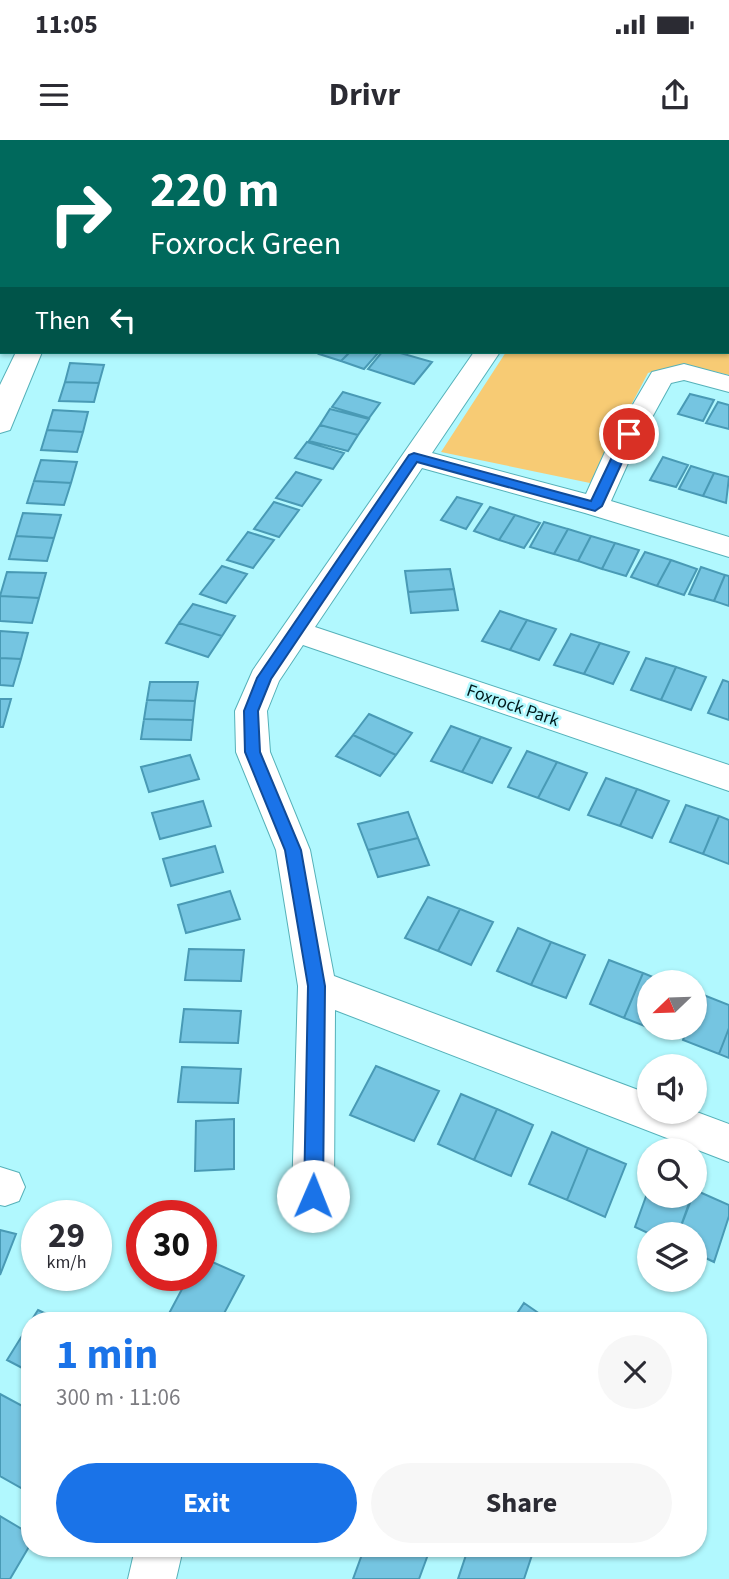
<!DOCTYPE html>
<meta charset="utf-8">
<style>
body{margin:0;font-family:"Source Sans 3",sans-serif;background:#f7f7f7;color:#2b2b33;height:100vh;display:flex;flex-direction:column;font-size:26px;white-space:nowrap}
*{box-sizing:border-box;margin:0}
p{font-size:23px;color:#7c7c81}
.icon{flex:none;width:38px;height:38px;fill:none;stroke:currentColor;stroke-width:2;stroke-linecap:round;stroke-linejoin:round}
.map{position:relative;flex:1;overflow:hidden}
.details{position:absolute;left:21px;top:1172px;width:686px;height:245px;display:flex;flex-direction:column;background:#fff;border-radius:28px;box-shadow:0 2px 5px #0004}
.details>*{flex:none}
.top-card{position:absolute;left:0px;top:0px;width:730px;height:214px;box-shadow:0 2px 5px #0004;background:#00695c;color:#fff;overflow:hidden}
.needle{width:46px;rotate:247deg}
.buttons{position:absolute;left:637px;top:830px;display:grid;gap:14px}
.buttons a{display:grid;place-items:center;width:70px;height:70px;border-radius:50%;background:#fff;box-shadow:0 2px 5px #0004;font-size:35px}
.speed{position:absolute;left:21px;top:1060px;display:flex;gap:14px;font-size:35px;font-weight:700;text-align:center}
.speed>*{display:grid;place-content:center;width:91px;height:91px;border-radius:50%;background:#fff;box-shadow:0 2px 5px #0004;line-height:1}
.speed small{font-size:18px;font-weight:400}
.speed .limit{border:10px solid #d22;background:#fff;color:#111}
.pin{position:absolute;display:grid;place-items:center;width:60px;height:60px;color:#fff;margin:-30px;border:4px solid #fff;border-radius:50%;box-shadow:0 2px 7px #0007}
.me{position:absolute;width:77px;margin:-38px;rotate:1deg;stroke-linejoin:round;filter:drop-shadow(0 0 5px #0008)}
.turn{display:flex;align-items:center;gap:24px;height:147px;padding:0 35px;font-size:32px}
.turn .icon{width:91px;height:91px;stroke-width:2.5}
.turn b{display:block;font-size:49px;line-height:60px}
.then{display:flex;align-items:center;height:66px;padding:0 35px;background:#0003;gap:14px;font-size:26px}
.round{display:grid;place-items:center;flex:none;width:74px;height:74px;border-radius:37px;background:#f7f7f7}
.head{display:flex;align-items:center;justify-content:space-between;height:119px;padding:0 35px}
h1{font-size:42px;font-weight:700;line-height:52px;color:#1a73e8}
.action{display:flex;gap:14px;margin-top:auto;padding:14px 35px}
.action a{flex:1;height:80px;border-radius:42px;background:#1a73e8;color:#fff;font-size:28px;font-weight:700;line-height:80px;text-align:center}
.action a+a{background:#f7f7f7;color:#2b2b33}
.status{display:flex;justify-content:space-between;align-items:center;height:49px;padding:0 35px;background:#fff;direction:ltr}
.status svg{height:19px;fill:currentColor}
header{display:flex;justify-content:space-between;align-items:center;height:91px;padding:0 35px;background:#fff;font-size:32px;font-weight:700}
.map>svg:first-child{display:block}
</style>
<div class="status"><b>11:05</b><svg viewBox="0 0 49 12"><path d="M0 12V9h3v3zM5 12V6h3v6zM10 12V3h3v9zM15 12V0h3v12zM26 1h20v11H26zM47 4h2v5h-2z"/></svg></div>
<header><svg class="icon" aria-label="menu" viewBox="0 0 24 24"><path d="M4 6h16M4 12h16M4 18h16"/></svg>Drivr<svg class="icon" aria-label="share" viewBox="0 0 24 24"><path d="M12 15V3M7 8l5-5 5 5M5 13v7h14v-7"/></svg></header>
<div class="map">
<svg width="729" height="1439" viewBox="0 0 729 1439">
<rect width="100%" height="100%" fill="#b1f8fe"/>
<path fill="#f7cb74" d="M 729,203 L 729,235 C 697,227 680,222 648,233 L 590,343 L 441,312 L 506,212 L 728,212 Z"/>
<path fill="#75c5e1" stroke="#499ab5" stroke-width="2" d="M 321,212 L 350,212 L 341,221 L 319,214 Z
M 350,212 L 379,212 L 364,229 L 341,221 Z
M 382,212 L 397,212 L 432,222 L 414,244 L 368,229 Z
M 70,223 L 104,225 L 99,243 L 65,242 Z
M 65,242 L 99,243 L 94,262 L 59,261 Z
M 343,252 L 380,263 L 369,278 L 332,267 Z
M 690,254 L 714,260 L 703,281 L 678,274 Z
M 718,262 L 729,265 L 729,289 L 706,283 Z
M 330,269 L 369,279 L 358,295 L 320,285 Z
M 53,270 L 88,272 L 83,292 L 47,290 Z
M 320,285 L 358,295 L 348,311 L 309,301 Z
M 47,290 L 83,292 L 77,312 L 41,310 Z
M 307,302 L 344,313 L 333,329 L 295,318 Z
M 663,317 L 688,325 L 676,347 L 650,340 Z
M 41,320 L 77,322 L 71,343 L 34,341 Z
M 691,326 L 714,333 L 703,356 L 679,349 Z
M 296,332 L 321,340 L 302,366 L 276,358 Z
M 714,333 L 729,337 L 726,363 L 703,356 Z
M 34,341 L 71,343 L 64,365 L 27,363 Z
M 457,357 L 482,364 L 466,389 L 441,380 Z
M 274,362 L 299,370 L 279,397 L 254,389 Z
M 490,367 L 515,375 L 499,400 L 474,391 Z
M 23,373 L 61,375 L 54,398 L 16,396 Z
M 515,375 L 540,383 L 524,408 L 499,400 Z
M 544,382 L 568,389 L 554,414 L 530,407 Z
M 568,389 L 591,396 L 578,421 L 554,414 Z
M 248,392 L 274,400 L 253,428 L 227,420 Z
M 16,396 L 54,398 L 47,421 L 9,419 Z
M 591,396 L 615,403 L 602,429 L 578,421 Z
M 615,403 L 639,410 L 626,436 L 602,429 Z
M 645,412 L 671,420 L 657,446 L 631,437 Z
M 671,420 L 697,429 L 684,455 L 657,446 Z
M 222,426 L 247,434 L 226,463 L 200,454 Z
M 701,427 L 725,435 L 714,461 L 689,454 Z
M 450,429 L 454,449 L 408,452 L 405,431 Z
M 7,432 L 46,433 L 39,458 L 0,456 Z
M 725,435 L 729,436 L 729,466 L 714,461 Z
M 454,449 L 458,470 L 411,473 L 408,452 Z
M 0,456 L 39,458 L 32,483 L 0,481 Z
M 193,464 L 235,476 L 222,496 L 179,483 Z
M 500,471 L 527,480 L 510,510 L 482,501 Z
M 527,480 L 556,489 L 539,520 L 510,510 Z
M 179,483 L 222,496 L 208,517 L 166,503 Z
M 0,491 L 28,493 L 21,519 L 0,518 Z
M 571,494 L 600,503 L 584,534 L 554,525 Z
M 600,503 L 629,512 L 613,544 L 584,534 Z
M 0,518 L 21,519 L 13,546 L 0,545 Z
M 646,518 L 676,527 L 661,560 L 631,550 Z
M 676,527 L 706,537 L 691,570 L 661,560 Z
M 723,540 L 729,542 L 729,580 L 708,573 Z
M 150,542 L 198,542 L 195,561 L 147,560 Z
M 0,559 L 11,559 L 3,587 L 0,587 Z
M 147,560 L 195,561 L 193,580 L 144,579 Z
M 369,574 L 412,593 L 396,615 L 353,595 Z
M 144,579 L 193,580 L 191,600 L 141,599 Z
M 451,586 L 481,597 L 462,632 L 431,621 Z
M 353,595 L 396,615 L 380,636 L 336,616 Z
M 481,597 L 511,608 L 492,643 L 462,632 Z
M 527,611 L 557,622 L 538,658 L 508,647 Z
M 190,615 L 199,639 L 149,652 L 141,627 Z
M 557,622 L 587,633 L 569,670 L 538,658 Z
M 606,638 L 637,649 L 620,686 L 588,675 Z
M 637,649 L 669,661 L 652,698 L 620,686 Z
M 203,661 L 211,686 L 160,699 L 152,673 Z
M 686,665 L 719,676 L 703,714 L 670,702 Z
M 408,672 L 418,698 L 368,710 L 358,684 Z
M 719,676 L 729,680 L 729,724 L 703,714 Z
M 418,698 L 429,725 L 378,737 L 368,710 Z
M 215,706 L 223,732 L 171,746 L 163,719 Z
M 230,751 L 240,779 L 186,793 L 178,765 Z
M 428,757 L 460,769 L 438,811 L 405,798 Z
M 460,769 L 493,782 L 471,825 L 438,811 Z
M 518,788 L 551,802 L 531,845 L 497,831 Z
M 551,802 L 585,815 L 566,858 L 531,845 Z
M 189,809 L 244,810 L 241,841 L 185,840 Z
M 609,820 L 643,833 L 624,878 L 590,864 Z
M 643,833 L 665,842 L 649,842 L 649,887 L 662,887 L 660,892 L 624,878 Z
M 701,854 L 729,865 L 729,888 L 719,914 L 683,900 L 688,887 L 695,887 L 695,870 Z
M 184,869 L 241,871 L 238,903 L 180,902 Z
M 729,888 L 729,918 L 719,914 Z
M 376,926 L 439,951 L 414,1001 L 350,975 Z
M 182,927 L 241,929 L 238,963 L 178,962 Z
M 461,954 L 497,969 L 474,1020 L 438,1004 Z
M 497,969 L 533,985 L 511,1036 L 474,1020 Z
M 234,979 L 234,1029 L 195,1031 L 196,981 Z
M 552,992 L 588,1008 L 567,1060 L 529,1044 Z
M 588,1008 L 626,1024 L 605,1077 L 567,1060 Z
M 649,1048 L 649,1055 L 692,1055 L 678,1094 L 650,1094 L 635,1087 Z
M 695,1050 L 729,1065 L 729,1076 L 714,1122 L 695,1113 L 695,1094 L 678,1094 Z
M 0,1090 L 16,1094 L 0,1135 Z
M 201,1117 L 244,1136 L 220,1181 L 165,1181 L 189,1136 L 201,1136 Z
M 524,1163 L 550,1181 L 512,1181 Z
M 38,1170 L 61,1181 L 31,1181 Z
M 30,1183 L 30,1232 L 7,1220 Z
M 0,1254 L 30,1270 L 30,1353 L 0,1336 Z
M 0,1376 L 30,1394 L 30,1405 L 10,1439 L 0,1439 Z
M 364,1409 L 430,1409 L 419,1439 L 353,1439 Z
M 468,1409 L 534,1409 L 524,1439 L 458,1439 Z"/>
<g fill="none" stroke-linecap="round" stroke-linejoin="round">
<defs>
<path id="street" d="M 176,0 L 199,0 L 175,2 Z
M 0,102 L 2,102 L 2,117 L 0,117 Z
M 16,212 L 42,212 L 10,290 L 0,293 L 0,245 Z
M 474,212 L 500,212 L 432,313 L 586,354 L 605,312 L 652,232 L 684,224 L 729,236 L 729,252 L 684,240 L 671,243 L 633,312 L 611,361 L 729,397 L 729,417 L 585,373 L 422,328 L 315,487 L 729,625 L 729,651 L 303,505 L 279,541 L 267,571 L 270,612 L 310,710 L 334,836 L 649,954 L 649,971 L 694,971 L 729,984 L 729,1022 L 335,870 L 334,1056 L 328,1070 L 313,1075 L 298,1070 L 292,1056 L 298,846 L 276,710 L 236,612 L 235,571 L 253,530 Z
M 0,1027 L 19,1033 L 25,1047 L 19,1061 L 5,1066 L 0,1065 Z
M 135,1409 L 183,1409 L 176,1439 L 128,1439 Z"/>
<path id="secondary" d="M 300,0 L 331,0 L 332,2 L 301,2 Z
M 728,82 L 729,82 L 729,98 L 728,98 Z"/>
</defs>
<use href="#street" stroke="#55b1b9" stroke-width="2"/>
<use href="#secondary" stroke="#55b1b9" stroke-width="2"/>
<use href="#street" fill="#fff" fill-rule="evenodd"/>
<use href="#secondary" fill="#fff" fill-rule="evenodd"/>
</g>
<path fill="#1a73e8" stroke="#114b97" stroke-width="2" d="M 629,290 L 635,294 L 602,366 L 595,371 L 417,322 L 271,539 L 258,571 L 260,612 L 301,710 L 325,846 L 323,1056 L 320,1062 L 313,1065 L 307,1062 L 304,1056 L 308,846 L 285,710 L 245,612 L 244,571 L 257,538 L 409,315 L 414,313 L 591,361 L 623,294 Z"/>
<g text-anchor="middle" stroke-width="5" stroke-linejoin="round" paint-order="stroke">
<g font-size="18" fill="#00191b" stroke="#b1f8fe">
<text transform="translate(513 565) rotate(19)" y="6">Foxrock Park</text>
</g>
</g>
</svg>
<div class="buttons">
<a><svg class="needle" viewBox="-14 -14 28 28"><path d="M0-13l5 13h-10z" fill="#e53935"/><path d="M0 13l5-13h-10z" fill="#7c7c81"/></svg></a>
<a><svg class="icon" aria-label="sound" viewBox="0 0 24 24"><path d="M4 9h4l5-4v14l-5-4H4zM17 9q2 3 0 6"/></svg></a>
<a><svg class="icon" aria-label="search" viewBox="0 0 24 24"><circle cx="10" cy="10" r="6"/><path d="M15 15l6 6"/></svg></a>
<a><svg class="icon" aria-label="layers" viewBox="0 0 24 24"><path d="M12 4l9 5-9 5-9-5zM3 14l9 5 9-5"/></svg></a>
</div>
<div class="speed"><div>29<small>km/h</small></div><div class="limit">30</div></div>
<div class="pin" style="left:629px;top:294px;background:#d93025"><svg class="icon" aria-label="arrive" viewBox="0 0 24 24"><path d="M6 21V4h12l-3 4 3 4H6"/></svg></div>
<svg class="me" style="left:313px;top:1056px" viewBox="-20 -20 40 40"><circle r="19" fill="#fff"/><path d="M0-13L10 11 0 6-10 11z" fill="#1a73e8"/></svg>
<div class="top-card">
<div class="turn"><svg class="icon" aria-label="right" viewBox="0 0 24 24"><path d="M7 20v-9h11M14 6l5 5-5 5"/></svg><div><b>220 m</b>Foxrock Green</div></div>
<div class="then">Then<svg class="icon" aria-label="left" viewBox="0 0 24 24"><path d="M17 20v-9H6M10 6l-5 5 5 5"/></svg></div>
</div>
<section class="details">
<div class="head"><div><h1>1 min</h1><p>300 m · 11:06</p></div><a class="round"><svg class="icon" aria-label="close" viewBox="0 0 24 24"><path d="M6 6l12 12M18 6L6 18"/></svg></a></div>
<div class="action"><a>Exit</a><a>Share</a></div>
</section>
</div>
